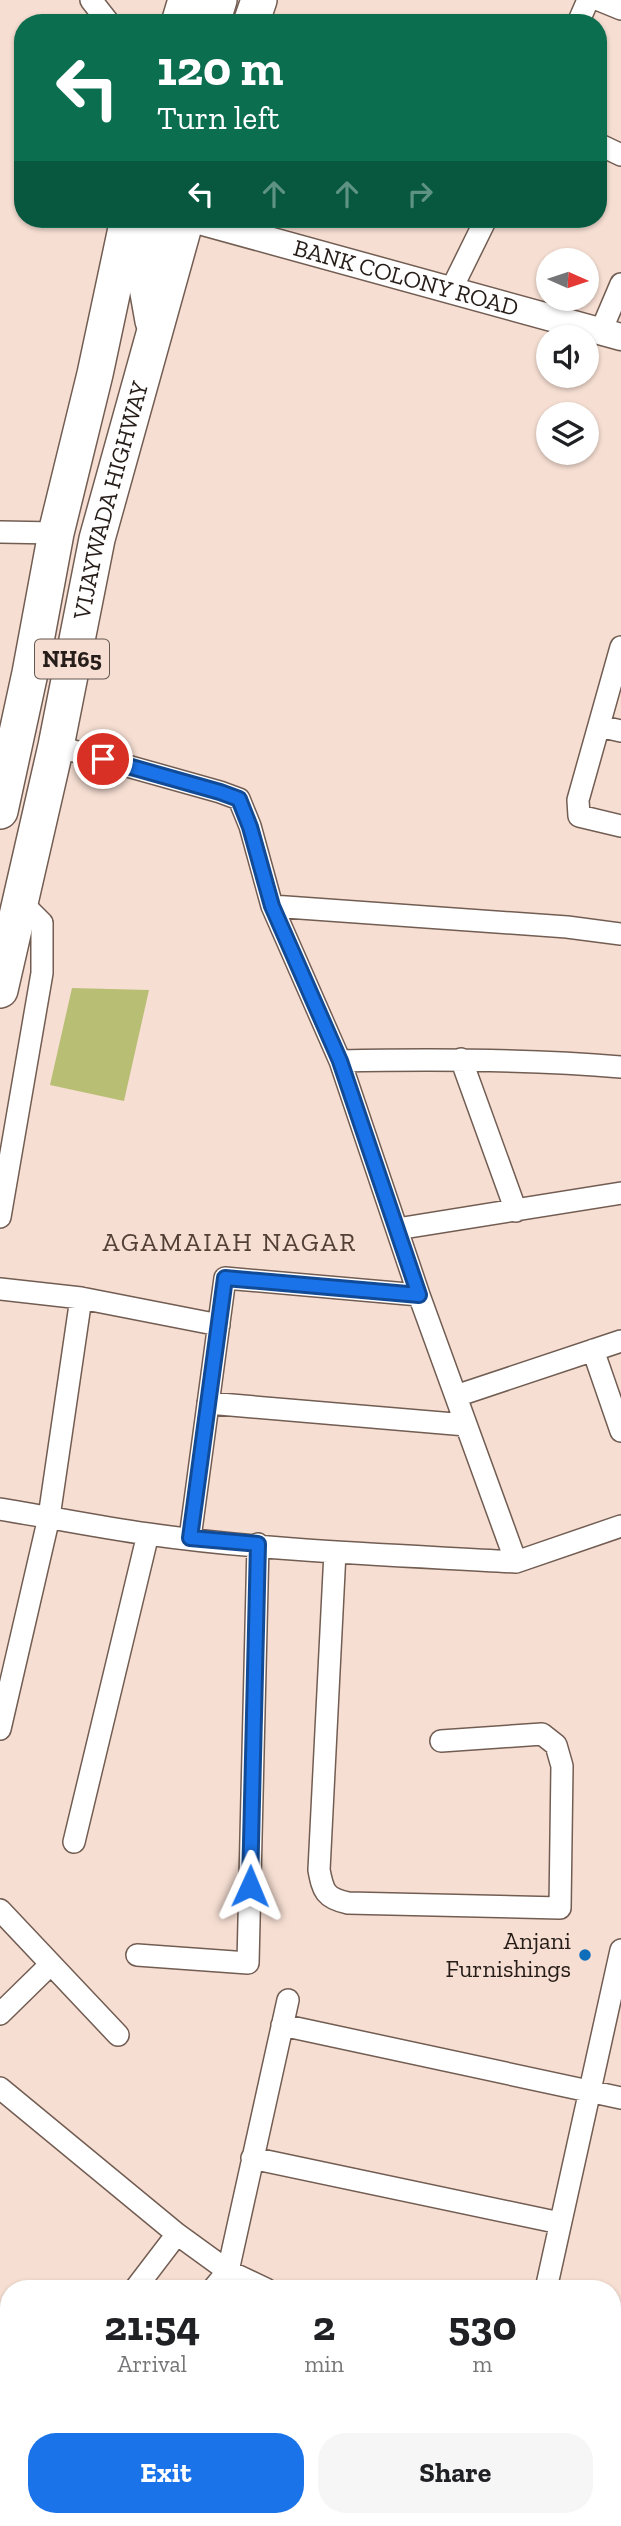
<!DOCTYPE html>
<style>
body{margin:0;font-family:"Zilla Slab",serif;background:#f6f6f6;color:#202124;height:100vh;display:flex;flex-direction:column;font-size:26px;white-space:nowrap}
*{box-sizing:border-box;margin:0}
p{font-size:23px;color:#757577}
.icon{flex:none;width:38px;height:38px;fill:none;stroke:currentColor;stroke-width:2;stroke-linecap:round;stroke-linejoin:round}
.map{position:relative;flex:1;overflow:hidden}
.side{position:absolute;left:0px;top:2280px;width:621px;height:247px;display:flex;flex-direction:column;background:#fff;border-radius:28px 28px 0 0;box-shadow:0 2px 5px #0004}
.side>*{flex:none}
.banner{position:absolute;left:14px;top:14px;width:593px;height:214px;border-radius:28px;box-shadow:0 2px 5px #0004;background:#0b6e4f;color:#fff;overflow:hidden}
.needle{width:46px;rotate:93deg}
.controls{position:absolute;left:536px;top:248px;display:grid;gap:14px}
.controls a{display:grid;place-items:center;width:63px;height:63px;border-radius:50%;background:#fff;box-shadow:0 2px 5px #0004;font-size:35px}
.pin{position:absolute;display:grid;place-items:center;width:60px;height:60px;color:#fff;margin:-30px;border:4px solid #fff;border-radius:50%;box-shadow:0 2px 7px #0007}
.me{position:absolute;width:77px;margin:-38px;rotate:1deg;stroke-linejoin:round;filter:drop-shadow(0 0 5px #0008)}
.turn{display:flex;align-items:center;gap:24px;height:147px;padding:0 28px;font-size:32px}
.turn .icon{width:91px;height:91px;stroke-width:2.5}
.turn b{display:block;font-size:49px;line-height:60px}
.lanes{display:flex;align-items:center;height:66px;padding:0 28px;background:#0003;justify-content:center;gap:35px;direction:ltr}
.lanes .off{opacity:.35}
.eta{display:flex;justify-content:space-evenly;align-items:center;height:119px;text-align:center}
.eta b{font-size:42px;font-weight:800;line-height:49px}
.button{display:flex;gap:14px;margin-top:auto;padding:14px 28px}
.button a{flex:1;height:80px;border-radius:28px;background:#1a73e8;color:#fff;font-size:28px;font-weight:800;line-height:80px;text-align:center}
.button a+a{background:#f6f6f6;color:#202124}
.map>svg:first-child{display:block}
</style>
<div class="map">
<svg width="621" height="2526" viewBox="0 0 621 2526">
<rect width="100%" height="100%" fill="#f6ded2"/>
<path fill="#b9be75" d="M 72,988 L 149,990 L 124,1101 L 50,1085 Z"/>
<g fill="none" stroke-linecap="round" stroke-linejoin="round">
<defs>
<path id="minor" d="M 91,0 L 109,23
M 599,0 L 621,9
M 578,23 L 588,0
M 598,144 L 621,155
M 451,290 L 486,219
M 601,331 L 621,284
M 0,532 L 56,533
M 621,647 L 578,800 L 579,816 L 621,826
M 599,726 L 621,731
M 56,746 L 220,792 L 239,799 L 250,826 L 272,906 L 340,1061 L 419,1295 L 516,1562 L 621,1526
M 272,906 L 567,927 L 621,934
M 461,1059 L 516,1211
M 340,1061 C 434,1059 527,1059 621,1067
M 0,1217 L 42,973 L 42,923 L 20,901
M 397,1229 L 621,1193
M 0,1289 L 81,1298
M 593,1350 L 621,1431
M 456,1396 L 621,1341
M 208,1403 L 466,1425
M 0,1509 C 49,1517 98,1527 148,1534 C 269,1551 394,1555 516,1562
M 190,1538 L 225,1278 L 419,1295
M 335,1552 L 319,1870 C 323,1891 325,1898 348,1903 L 560,1908 L 562,1766 L 556,1745 L 542,1734 L 441,1741
M 0,1729 L 49,1517 L 81,1298 L 219,1325
M 74,1842 L 148,1534
M 0,1910 L 118,2035
M 137,1955 L 248,1963 L 258,1544
M 0,2014 L 51,1964
M 282,2025 L 621,2098
M 0,2088 L 177,2234 L 228,2271 L 266,2289
M 252,2158 L 560,2223
M 135,2289 L 177,2234
M 213,2289 L 228,2271 L 288,2000
M 546,2289 L 621,1950
M 0,2462 L 9,2450
M 166,2518 L 177,2526
M 339,2518 L 348,2526
M 491,2518 L 500,2526
M 39,2526 L 44,2518
M 299,2526 L 305,2518
M 620,2526 L 620,2450"/>
<g id="tertiary">
<path id="s1" d="M 192,219 L 621,337"/>
</g>
<g id="trunk">
<path d="M 179,23 L 186,0"/>
<path d="M 212,23 L 219,0"/>
<path d="M 251,23 L 259,0"/>
<path d="M 153,321 L 145,276 L 156,219"/>
<path d="M 0,811 L 30,673 L 56,533 L 95,374 L 128,219"/>
<path id="s2" d="M 0,990 L 56,746 L 97,539 L 186,219"/>
</g>
</defs>
<use href="#minor" stroke="#725d53" stroke-width="24"/>
<use href="#tertiary" stroke="#725d53" stroke-width="29"/>
<use href="#trunk" stroke="#725d53" stroke-width="38"/>
<use href="#minor" stroke="#fff" stroke-width="21"/>
<use href="#tertiary" stroke="#fff" stroke-width="26"/>
<use href="#trunk" stroke="#fff" stroke-width="35"/>
</g>
<g fill="none" stroke-linecap="round" stroke-linejoin="round">
<defs>
<path id="route" d="M 103,759 L 220,792 L 239,799 L 250,827 L 272,906 L 340,1061 L 419,1295 L 225,1278 L 190,1538 L 258,1544 L 250,1886"/>
</defs>
<use href="#route" stroke="#114b97" stroke-width="18"/>
<use href="#route" stroke="#1a73e8" stroke-width="12"/>
</g>
<circle fill="#106dba" stroke="#f6ded2" stroke-width="2.5" cx="585" cy="1955" r="7"/>
<g text-anchor="middle" stroke-width="5" stroke-linejoin="round" paint-order="stroke">
<rect fill="#f6ded2" stroke="#645750" stroke-width="2" x="35" y="639.5" width="74" height="39" rx="5"/>
<g font-size="23" font-weight="bold" fill="#261d19">
<text x="72" y="667">NH65</text>
</g>
<g font-size="24" fill="#261d19" stroke="#f6ded2">
<text dy="8" stroke="none"><textPath href="#s1" startOffset="222">BANK COLONY ROAD</textPath></text>
<text dy="8" stroke="none"><textPath href="#s2" startOffset="502">VIJAYWADA HIGHWAY</textPath></text>
</g>
<g font-size="24" fill="#261d19" stroke="#f6ded2" text-anchor="end">
<text x="571" y="1949">Anjani<tspan x="571" dy="28">Furnishings</tspan></text>
</g>
<g font-size="26" letter-spacing="2" fill="#523f35" stroke="#f6ded2">
<text x="230" y="1251">AGAMAIAH NAGAR</text>
</g>
</g>
</svg>
<div class="controls">
<a><svg class="needle" viewBox="-14 -14 28 28"><path d="M0-13l5 13h-10z" fill="#e53935"/><path d="M0 13l5-13h-10z" fill="#757577"/></svg></a>
<a><svg class="icon" aria-label="sound" viewBox="0 0 24 24"><path d="M4 9h4l5-4v14l-5-4H4zM17 9q2 3 0 6"/></svg></a>
<a><svg class="icon" aria-label="layers" viewBox="0 0 24 24"><path d="M12 4l9 5-9 5-9-5zM3 14l9 5 9-5"/></svg></a>
</div>
<div class="pin" style="left:103px;top:759px;background:#d93025"><svg class="icon" aria-label="arrive" viewBox="0 0 24 24"><path d="M6 21V4h12l-3 4 3 4H6"/></svg></div>
<svg class="me" style="left:250px;top:1886px" viewBox="-20 -20 40 40"><path d="M0-17L14 15 0 8-14 15z" fill="#1a73e8" stroke="#fff" stroke-width="4"/></svg>
<div class="banner">
<div class="turn"><svg class="icon" aria-label="left" viewBox="0 0 24 24"><path d="M17 20v-9H6M10 6l-5 5 5 5"/></svg><div><b>120 m</b>Turn left</div></div>
<div class="lanes"><svg class="icon" aria-label="left" viewBox="0 0 24 24"><path d="M17 20v-9H6M10 6l-5 5 5 5"/></svg><svg class="icon off" aria-label="ahead" viewBox="0 0 24 24"><path d="M12 20V5M6 11l6-6 6 6"/></svg><svg class="icon off" aria-label="ahead" viewBox="0 0 24 24"><path d="M12 20V5M6 11l6-6 6 6"/></svg><svg class="icon off" aria-label="right" viewBox="0 0 24 24"><path d="M7 20v-9h11M14 6l5 5-5 5"/></svg></div>
</div>
<section class="side">
<div class="eta">
<div><b>21:54</b><p>Arrival</p></div>
<div><b>2</b><p>min</p></div>
<div><b>530</b><p>m</p></div>
</div>
<div class="button"><a>Exit</a><a>Share</a></div>
</section>
</div>
